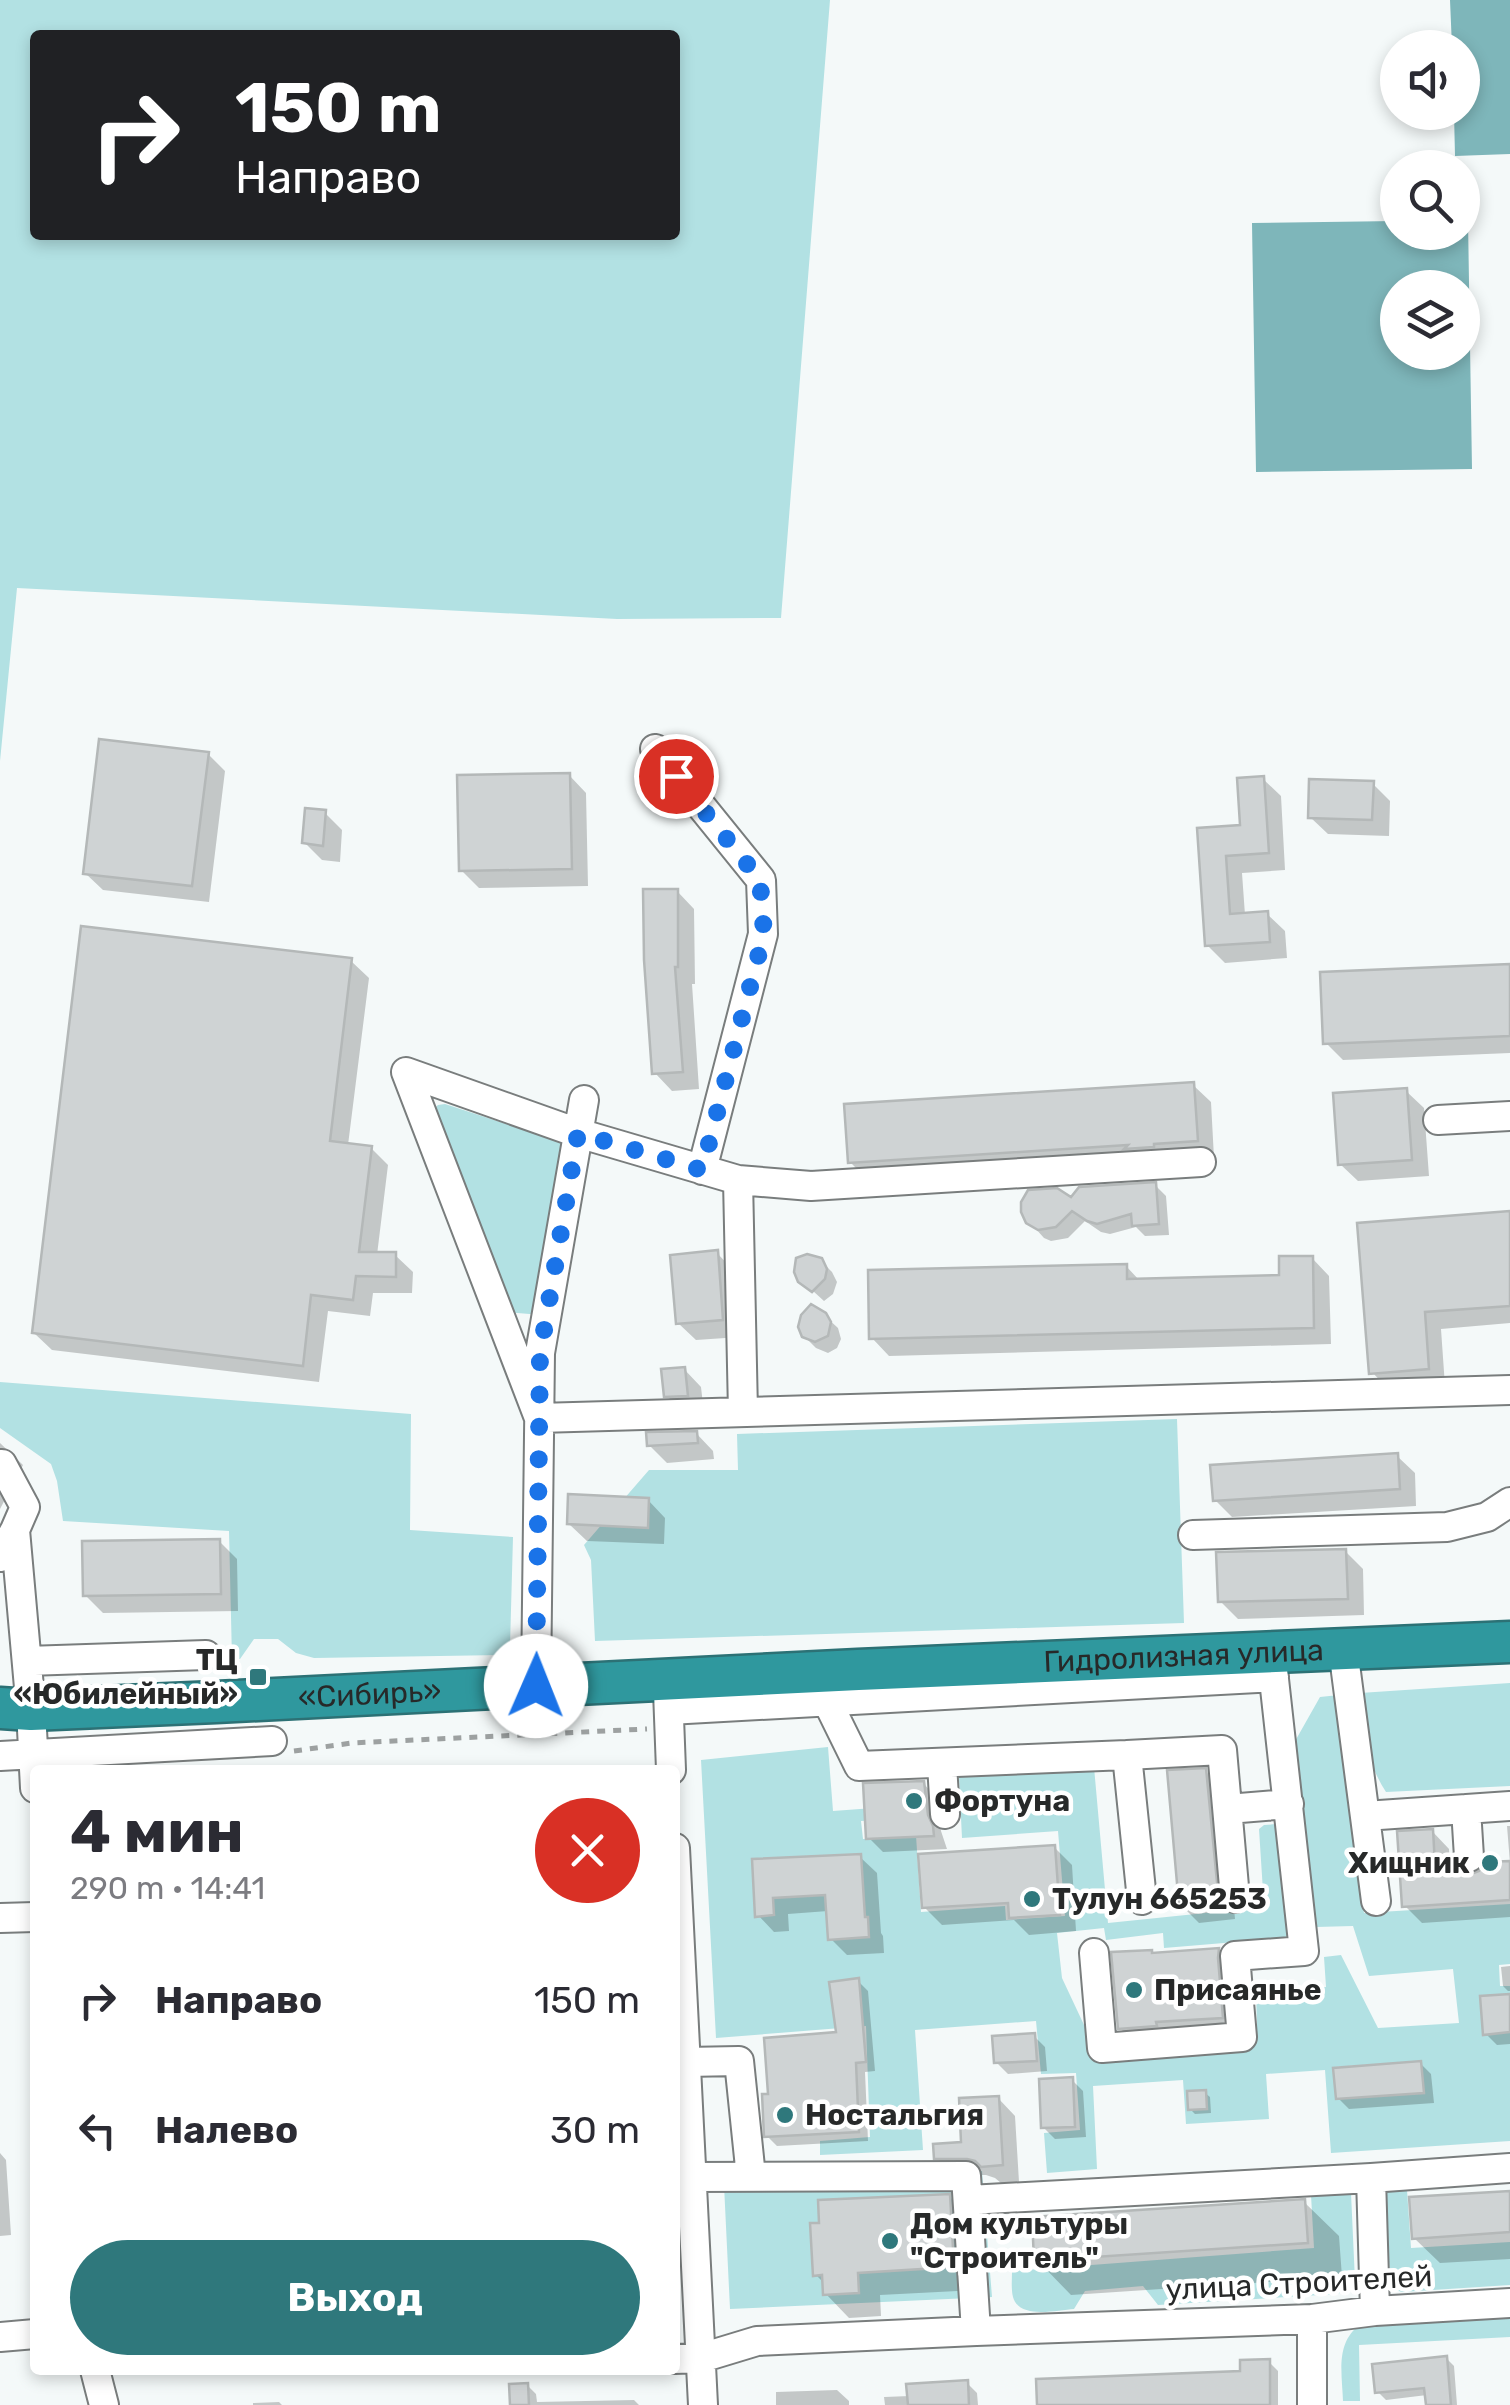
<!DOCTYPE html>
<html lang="ru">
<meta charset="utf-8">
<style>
body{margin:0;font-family:Rubik,sans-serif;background:#f7f7f7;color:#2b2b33;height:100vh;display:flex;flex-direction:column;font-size:38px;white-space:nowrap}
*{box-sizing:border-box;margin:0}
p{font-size:32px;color:#7c7c81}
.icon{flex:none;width:55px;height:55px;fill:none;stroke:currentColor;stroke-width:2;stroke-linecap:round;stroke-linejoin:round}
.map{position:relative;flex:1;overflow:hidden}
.details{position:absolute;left:30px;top:1765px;width:650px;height:610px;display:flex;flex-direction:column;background:#fff;border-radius:10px;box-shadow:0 5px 15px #0003}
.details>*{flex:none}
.hud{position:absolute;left:30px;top:30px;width:650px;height:210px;border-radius:10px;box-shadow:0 5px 15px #0003;background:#202124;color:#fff;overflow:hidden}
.tools{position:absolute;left:1380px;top:30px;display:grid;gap:20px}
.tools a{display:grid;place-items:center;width:100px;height:100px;border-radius:50%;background:#fff;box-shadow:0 5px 15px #0003;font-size:50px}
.pin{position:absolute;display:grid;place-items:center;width:85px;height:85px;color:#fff;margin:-42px;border:5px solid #fff;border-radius:50%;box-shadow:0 2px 10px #0007}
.me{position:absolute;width:110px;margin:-55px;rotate:1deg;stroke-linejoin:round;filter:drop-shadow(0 0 8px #0008)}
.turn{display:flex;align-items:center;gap:35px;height:210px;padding:0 40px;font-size:45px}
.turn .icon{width:130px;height:130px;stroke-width:2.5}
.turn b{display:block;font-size:70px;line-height:85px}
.round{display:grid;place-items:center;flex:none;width:105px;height:105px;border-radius:52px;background:#f7f7f7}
.overview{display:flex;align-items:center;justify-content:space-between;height:170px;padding:0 40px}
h1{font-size:60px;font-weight:700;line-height:75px}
.cta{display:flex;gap:20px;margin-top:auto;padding:20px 40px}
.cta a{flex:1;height:115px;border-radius:60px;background:#2f787c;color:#fff;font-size:40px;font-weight:700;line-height:115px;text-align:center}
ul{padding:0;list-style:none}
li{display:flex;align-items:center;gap:30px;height:130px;padding:0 40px}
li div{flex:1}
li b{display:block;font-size:38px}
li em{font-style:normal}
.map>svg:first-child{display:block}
</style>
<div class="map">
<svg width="1510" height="2405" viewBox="0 0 1510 2405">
<rect width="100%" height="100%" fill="#f4f9f9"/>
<path fill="#b2e1e3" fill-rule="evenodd" d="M 0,0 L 830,0 L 781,618 L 617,619 L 17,588 L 0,761 ZM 35,35 L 675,35 L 675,235 L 35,235 Z
M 445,1104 L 567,1144 L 542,1315 L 506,1312 L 431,1111 L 438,1105 Z
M 0,1382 L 411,1414 L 410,1530 L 513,1537 L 510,1646 L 502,1655 L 314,1658 L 296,1653 L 278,1639 L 254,1639 L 240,1659 L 232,1659 L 229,1531 L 63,1521 L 57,1481 L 51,1464 L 0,1428 Z
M 1177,1419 L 1184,1623 L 595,1641 L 591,1560 L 584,1545 L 649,1470 L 738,1470 L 737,1434 Z
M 1510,1683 L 1510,1786 L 1386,1792 C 1365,1760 1365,1730 1360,1693 Z
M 1339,1695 L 1364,1913 L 1510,1904 L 1510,1964 L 1499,1965 L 1500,1986 L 1510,1986 L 1510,2005 L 1480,1997 L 1483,2034 L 1510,2032 L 1510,2141 L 1331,2153 L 1325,2070 L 1266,2074 L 1269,2119 L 1186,2124 L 1183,2080 L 1093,2086 L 1097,2169 L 1047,2173 L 1044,2133 L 1080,2130 L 1076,2073 L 1041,2074 L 1036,2021 L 915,2030 L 923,2150 L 820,2155 L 820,2141 L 870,2137 L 866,2026 L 716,2038 L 701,1760 L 828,1747 L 833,1811 L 914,1805 L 921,1912 L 1005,1906 L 1006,1920 L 1065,1916 L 1058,1831 L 962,1838 L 959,1777 L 1094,1767 L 1108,1923 L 1264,1907 L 1259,1829 L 1264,1825 L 1277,1824 L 1289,1935 L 1284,1938 L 1164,1948 L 1163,1933 L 1106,1940 L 1104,1928 L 1057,1933 L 1062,1978 L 1092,2042 L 1257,2026 L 1256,1992 L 1326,1987 L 1324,1957 L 1341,1955 L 1378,2028 L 1459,2023 L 1453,1969 L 1369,1976 L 1353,1926 L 1316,1927 L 1294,1743 L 1320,1697 ZM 898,1819 L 899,1837 L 863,1839 L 861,1821 ZM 861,1855 L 863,1893 L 773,1898 L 774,1915 L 755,1916 L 752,1861 ZM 827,1920 L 869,1937 L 828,1939 ZM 1420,2061 L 1423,2093 L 1336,2099 L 1334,2067 Z
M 982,2171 L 992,2297 L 730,2309 L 724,2185 Z
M 1407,2190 L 1411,2248 L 1510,2242 L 1510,2285 L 1402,2292 L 1396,2290 L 1390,2279 L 1385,2191 Z
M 1351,2193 L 1355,2281 L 1349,2290 L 1337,2294 L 1158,2305 L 1143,2286 L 1085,2291 L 1074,2309 C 1057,2310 1019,2320 1013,2297 C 1011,2289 1012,2279 1012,2271 L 1314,2248 L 1311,2195 Z
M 1510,2315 L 1510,2337 L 1359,2345 L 1360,2401 L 1343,2401 C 1342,2373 1335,2342 1361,2324 Z"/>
<path fill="#7eb6ba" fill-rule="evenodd" d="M 1450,0 L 1510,0 L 1510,154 L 1455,156 L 1454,113 L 1462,112 L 1462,48 L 1452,47 Z
M 1463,220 L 1468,220 L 1472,469 L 1256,472 L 1252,223 L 1397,221 L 1398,232 L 1462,232 ZM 1398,288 L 1462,288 L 1462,352 L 1398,352 Z"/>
<path fill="#0003" d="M 208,754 L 225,771 L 209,902 L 103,890 L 85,873 Z
M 569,775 L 586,793 L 588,886 L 479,888 L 461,870 Z
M 1263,779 L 1281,796 L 1285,870 L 1242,873 L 1245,915 L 1267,914 L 1285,931 L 1287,958 L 1225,963 L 1207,945 L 1200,830 L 1243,827 Z
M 1373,784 L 1390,801 L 1389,836 L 1328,834 L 1310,817 Z
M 325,813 L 342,830 L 340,862 L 322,860 L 305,843 Z
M 677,891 L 694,909 L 695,984 L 692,984 L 699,1089 L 672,1091 L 655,1073 Z
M 351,961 L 369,978 L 348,1145 L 371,1148 L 388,1165 L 377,1255 L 395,1255 L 413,1272 L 412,1293 L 373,1293 L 370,1316 L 328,1311 L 319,1382 L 52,1350 L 34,1333 Z
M 1510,967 L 1510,1053 L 1343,1060 L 1326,1043 Z
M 1193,1085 L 1211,1102 L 1214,1158 L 868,1180 L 850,1162 Z
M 1406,1091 L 1424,1108 L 1429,1176 L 1358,1181 L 1340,1164 Z
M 1155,1185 L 1166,1196 L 1169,1235 L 1145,1236 L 1136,1227 L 1110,1234 L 1101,1232 L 1085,1221 L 1068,1238 L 1051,1241 L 1044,1238 L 1026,1218 L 1072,1200 Z
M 1510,1213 L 1510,1323 L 1441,1329 L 1445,1386 L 1389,1390 L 1372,1372 Z
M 717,1253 L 734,1271 L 740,1337 L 696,1340 L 678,1323 Z
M 1312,1258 L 1329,1276 L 1331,1344 L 889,1356 L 872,1338 L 1126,1266 L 1140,1281 L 1282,1277 Z
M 820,1260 L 832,1272 L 837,1282 L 833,1294 L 824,1301 L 802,1281 Z
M 825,1316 L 838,1328 L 841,1339 L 837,1348 L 828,1353 L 816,1348 L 804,1336 Z
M 684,1369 L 701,1387 L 704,1413 L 684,1413 L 667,1396 Z
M 696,1433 L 713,1451 L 714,1459 L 667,1463 L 649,1445 Z
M 0,1443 L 23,1465 L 0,1509 Z
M 1397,1456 L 1415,1473 L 1416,1506 L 1232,1517 L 1215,1500 Z
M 648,1500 L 665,1518 L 664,1544 L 587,1541 L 569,1524 Z
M 219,1541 L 237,1559 L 238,1611 L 103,1613 L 85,1595 Z
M 1345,1551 L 1363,1569 L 1364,1615 L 1238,1619 L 1220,1601 Z
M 1205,1771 L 1223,1788 L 1235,1919 L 1199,1923 L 1181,1905 Z
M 923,1783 L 937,1798 L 941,1831 L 947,1849 L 883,1852 L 869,1838 Z
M 1507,1826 L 1510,1826 L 1510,1917 L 1422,1923 L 1405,1906 L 1432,1831 L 1449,1849 L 1450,1867 L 1460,1875 L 1471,1877 L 1510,1863 Z
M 1054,1847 L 1072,1865 L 1076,1931 L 1029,1935 L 1014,1920 L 942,1925 L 924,1907 Z
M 860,1857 L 877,1873 L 881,1933 L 883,1936 L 884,1953 L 847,1955 L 830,1938 L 828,1911 L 788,1914 L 789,1931 L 774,1932 L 758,1915 L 755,1862 Z
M 1218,1951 L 1236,1968 L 1239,2034 L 1138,2046 L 1120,2028 L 1151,1952 L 1154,1955 Z
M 1510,1966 L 1510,1991 L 1508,1991 L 1503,1986 L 1501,1967 Z
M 858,1981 L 868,1991 L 875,2071 L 865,2072 L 868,2141 L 777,2146 L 767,2136 L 770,2096 L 839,2034 Z
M 1510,1997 L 1510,2044 L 1497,2045 L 1486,2034 Z
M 1034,2036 L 1045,2047 L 1047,2071 L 1008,2074 L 996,2062 Z
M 1420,2063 L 1431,2074 L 1434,2103 L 1349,2109 L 1338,2098 Z
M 1072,2080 L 1083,2091 L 1086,2137 L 1055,2139 L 1043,2127 Z
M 1205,2093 L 1210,2097 L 1211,2113 L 1195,2114 L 1190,2109 Z
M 998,2098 L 1015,2116 L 1019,2182 L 1001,2183 L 995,2178 L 986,2175 L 954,2175 L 937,2158 L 964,2144 Z
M 0,2153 L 6,2160 L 11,2235 L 0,2236 Z
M 1510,2193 L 1510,2259 L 1440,2263 L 1414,2238 Z
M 949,2196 L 972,2220 L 977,2290 L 880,2295 L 881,2316 L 849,2318 L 826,2294 L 825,2284 L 816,2275 Z
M 1304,2202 L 1339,2236 L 1342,2277 L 1071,2295 L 1037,2260 Z
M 1446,2358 L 1454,2366 L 1457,2405 L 1429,2405 L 1427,2395 L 1386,2400 L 1378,2392 Z
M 1269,2362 L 1278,2371 L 1278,2405 L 1040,2405 L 1242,2373 Z
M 967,2383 L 977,2393 L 978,2405 L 885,2405 L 884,2397 L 910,2396 Z
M 527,2385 L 536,2394 L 537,2402 L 634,2400 L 639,2405 L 508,2405 L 513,2405 Z
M 837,2390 L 849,2401 L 849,2405 L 776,2405 L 776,2392 Z
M 279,2402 L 282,2405 L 253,2405 L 253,2403 Z"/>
<path fill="#cfd3d4" stroke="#b4b8b8" stroke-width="2.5" d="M 99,739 L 209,752 L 192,886 L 83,874 Z
M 570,773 L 572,869 L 459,871 L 457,775 Z
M 1264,776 L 1269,853 L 1226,856 L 1230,914 L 1268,911 L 1270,942 L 1205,946 L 1197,828 L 1240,825 L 1237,778 Z
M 1309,779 L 1374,781 L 1372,820 L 1308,818 Z
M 305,808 L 326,810 L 323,846 L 302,843 Z
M 643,889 L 678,889 L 678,967 L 675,967 L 683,1072 L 652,1074 L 644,960 Z
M 81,926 L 352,958 L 330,1141 L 372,1146 L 359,1252 L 396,1252 L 396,1277 L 356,1276 L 353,1300 L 311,1295 L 303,1366 L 32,1333 Z
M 1510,964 L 1510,1036 L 1323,1044 L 1320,972 Z
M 1194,1082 L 1198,1141 L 1154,1144 L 1154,1147 L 1124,1149 L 1128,1145 L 848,1163 L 844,1104 Z
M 1407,1088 L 1412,1160 L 1338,1165 L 1333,1093 Z
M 1156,1182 L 1159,1224 L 1132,1226 L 1131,1214 L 1097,1224 L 1087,1221 L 1072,1211 L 1056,1227 L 1038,1230 L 1026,1223 L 1021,1212 L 1021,1202 L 1028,1190 L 1057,1188 L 1071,1197 L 1079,1187 Z
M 1510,1211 L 1510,1306 L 1425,1312 L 1429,1369 L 1369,1374 L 1357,1223 Z
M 718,1250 L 723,1320 L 676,1324 L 670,1255 Z
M 807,1254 L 822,1258 L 827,1269 L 825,1279 L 812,1292 L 798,1282 L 794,1272 L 796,1258 Z
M 1279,1256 L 1313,1256 L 1314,1328 L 869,1339 L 868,1270 L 1127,1264 L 1127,1279 L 1279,1275 Z
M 811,1304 L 826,1313 L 831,1322 L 828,1336 L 815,1342 L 802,1337 L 798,1327 L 801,1315 Z
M 685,1367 L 688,1396 L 664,1397 L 661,1369 Z
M 697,1431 L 698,1443 L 647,1446 L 646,1432 Z
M 1398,1453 L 1400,1489 L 1213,1501 L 1210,1465 Z
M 568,1494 L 649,1498 L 648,1528 L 567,1524 Z
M 220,1539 L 221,1594 L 83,1596 L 82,1541 Z
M 1346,1549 L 1348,1599 L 1218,1602 L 1216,1552 Z
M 1206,1768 L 1219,1903 L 1179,1906 L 1167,1770 Z
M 924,1781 L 928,1815 L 933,1826 L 934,1836 L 866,1839 L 863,1783 Z
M 1433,1829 L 1435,1866 L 1454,1864 L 1460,1872 L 1471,1874 L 1479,1871 L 1485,1862 L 1510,1861 L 1510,1900 L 1402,1907 L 1397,1831 Z
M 1055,1845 L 1060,1915 L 1009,1918 L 1008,1903 L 922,1908 L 918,1854 Z
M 861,1854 L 865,1917 L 868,1917 L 869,1937 L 828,1940 L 825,1895 L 773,1898 L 774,1915 L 755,1917 L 752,1859 Z
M 1219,1948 L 1218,1958 L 1223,2018 L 1156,2022 L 1157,2026 L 1118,2029 L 1111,1952 L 1152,1950 L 1152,1953 Z
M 859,1978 L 866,2062 L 856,2063 L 859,2132 L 764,2137 L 762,2094 L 768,2094 L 764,2038 L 836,2032 L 829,1982 Z
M 1510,1994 L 1510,2032 L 1483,2035 L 1480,1996 Z
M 1035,2033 L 1037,2061 L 994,2063 L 992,2036 Z
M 1421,2061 L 1424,2093 L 1336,2099 L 1333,2068 Z
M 1073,2077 L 1075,2127 L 1041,2128 L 1039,2079 Z
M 1206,2090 L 1207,2109 L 1188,2110 L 1187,2091 Z
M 999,2096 L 1003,2165 L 981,2167 L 975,2161 L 967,2159 L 934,2159 L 933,2144 L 961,2142 L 959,2098 Z
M 1510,2191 L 1510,2232 L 1412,2239 L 1409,2197 Z
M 950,2194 L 954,2267 L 858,2273 L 859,2293 L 823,2295 L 822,2275 L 813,2276 L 810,2223 L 819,2223 L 818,2200 Z
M 1305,2199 L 1308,2243 L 1034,2261 L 1032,2217 Z
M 1447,2356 L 1451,2405 L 1426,2405 L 1424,2388 L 1375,2393 L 1372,2364 Z
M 1270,2359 L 1270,2405 L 1037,2405 L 1036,2379 L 1240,2371 L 1240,2360 Z
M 968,2380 L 969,2405 L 908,2405 L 906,2384 Z
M 528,2383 L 529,2405 L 510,2405 L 509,2384 Z"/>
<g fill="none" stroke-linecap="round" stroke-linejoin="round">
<defs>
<path id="minor" d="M 655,749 L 761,880 L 763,934 L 702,1170
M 1438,1120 L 1510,1116
M 1201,1162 L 811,1186 L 738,1180 L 578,1133 L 406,1072 L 539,1418 L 1510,1390
M 738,1180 L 743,1412
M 2,1464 L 25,1507 L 15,1530
M 1193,1535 L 1447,1527 L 1487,1517 L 1510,1502
M 0,1557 L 15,1530 L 31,1710 L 35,1788
M 1343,1649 L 1376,1901
M 27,1661 L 206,1655
M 536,1686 L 540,1353 L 584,1100
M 668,1691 L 671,1770
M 827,1701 L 859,1766 L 1127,1755 L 1142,1900
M 669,1710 L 1274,1677
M 1127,1755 L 1222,1750 L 1235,1898
M 0,1756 L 272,1741
M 942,1764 L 945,1814
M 1228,1809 L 1289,1804
M 1466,1809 L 1469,1857
M 1365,1816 L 1510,1806
M 675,1848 L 703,2405
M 0,1918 L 35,1917
M 1094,1953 L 1102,2048 L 1242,2037 L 1235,1956 L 1304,1951 L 1271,1652
M 686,2062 L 739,2061 L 751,2177
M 692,2177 L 966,2176 L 976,2331
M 1371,2178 L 1375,2311
M 969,2200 L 1371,2178 L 1510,2168
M 1312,2319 L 1312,2405
M 0,2337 L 35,2334
M 675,2359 L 701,2358 L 757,2341 L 976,2331 L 1312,2319 L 1375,2311 L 1510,2303
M 95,2370 L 104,2405"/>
<g id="highway">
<path id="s1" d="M 0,1708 L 31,1710 L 216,1702 L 858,1670 L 1510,1642"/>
</g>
</defs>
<use href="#minor" stroke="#797d7d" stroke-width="32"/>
<use href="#highway" stroke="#2c7175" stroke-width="45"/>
<path stroke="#9da1a1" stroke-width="5" stroke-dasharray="8 8" stroke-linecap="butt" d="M 294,1751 L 352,1743 L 647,1729"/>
<use href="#minor" stroke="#fff" stroke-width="28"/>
<use href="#highway" stroke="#2f989e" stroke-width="40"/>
</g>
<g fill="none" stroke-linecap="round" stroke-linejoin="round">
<path stroke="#1a73e8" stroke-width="18" stroke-dasharray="0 32.4" d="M 536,1686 L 540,1354 L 578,1133 L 702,1170 L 764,934 L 760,880 L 676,776"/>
</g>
<g fill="#2f787c" stroke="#fff" stroke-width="4">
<rect x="248" y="1667" width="20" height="20" rx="5"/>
<circle cx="914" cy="1801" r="10"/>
<circle cx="1490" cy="1863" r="10"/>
<circle cx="1032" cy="1899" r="10"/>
<circle cx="1134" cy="1990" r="10"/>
<circle cx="785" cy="2115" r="10"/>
<circle cx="890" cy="2241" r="10"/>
</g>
<g text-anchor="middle" stroke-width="9" stroke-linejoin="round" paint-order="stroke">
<g font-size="30" fill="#272929" stroke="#fff">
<text dy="10" stroke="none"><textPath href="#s1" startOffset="1185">Гидролизная улица</textPath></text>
<text dy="10" stroke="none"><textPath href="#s1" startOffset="370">«Сибирь»</textPath></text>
<text transform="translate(1299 2283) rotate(-3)" y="10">улица Строителей</text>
</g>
<g font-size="30" font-weight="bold" fill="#272929" stroke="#fff" text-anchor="start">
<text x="238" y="1670" text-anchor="end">ТЦ<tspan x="238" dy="34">«Юбилейный»</tspan></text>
<text x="934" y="1811">Фортуна</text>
<text x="1470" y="1873" text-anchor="end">Хищник</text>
<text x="1052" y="1909">Тулун 665253</text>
<text x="1154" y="2000">Присаянье</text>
<text x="805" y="2125">Ностальгия</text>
<text x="910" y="2234">Дом культуры<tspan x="910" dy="34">"Строитель"</tspan></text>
</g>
</g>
</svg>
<div class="tools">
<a><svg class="icon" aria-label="sound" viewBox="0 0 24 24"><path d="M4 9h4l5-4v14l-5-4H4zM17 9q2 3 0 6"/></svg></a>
<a><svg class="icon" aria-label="search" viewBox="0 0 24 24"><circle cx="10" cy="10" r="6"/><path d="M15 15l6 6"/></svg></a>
<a><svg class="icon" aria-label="layers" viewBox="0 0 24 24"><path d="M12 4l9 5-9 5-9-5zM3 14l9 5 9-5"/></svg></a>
</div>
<div class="pin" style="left:676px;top:776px;background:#d93025"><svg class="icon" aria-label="arrive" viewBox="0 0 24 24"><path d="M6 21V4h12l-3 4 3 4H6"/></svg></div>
<svg class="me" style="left:536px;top:1686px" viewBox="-20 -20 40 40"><circle r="19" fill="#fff"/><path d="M0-13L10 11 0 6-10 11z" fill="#1a73e8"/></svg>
<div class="hud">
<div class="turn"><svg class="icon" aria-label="right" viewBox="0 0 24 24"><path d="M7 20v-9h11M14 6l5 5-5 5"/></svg><div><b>150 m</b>Направо</div></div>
</div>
<section class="details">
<div class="overview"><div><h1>4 мин</h1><p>290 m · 14:41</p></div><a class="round" style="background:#d93025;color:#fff"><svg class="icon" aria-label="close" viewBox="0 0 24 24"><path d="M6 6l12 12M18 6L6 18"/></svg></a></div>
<ul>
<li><svg class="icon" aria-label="right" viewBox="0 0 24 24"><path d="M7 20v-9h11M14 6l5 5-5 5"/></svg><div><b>Направо</b></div><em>150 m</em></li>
<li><svg class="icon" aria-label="left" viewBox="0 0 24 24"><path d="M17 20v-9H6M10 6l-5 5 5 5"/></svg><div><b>Налево</b></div><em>30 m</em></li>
</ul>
<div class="cta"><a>Выход</a></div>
</section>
</div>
